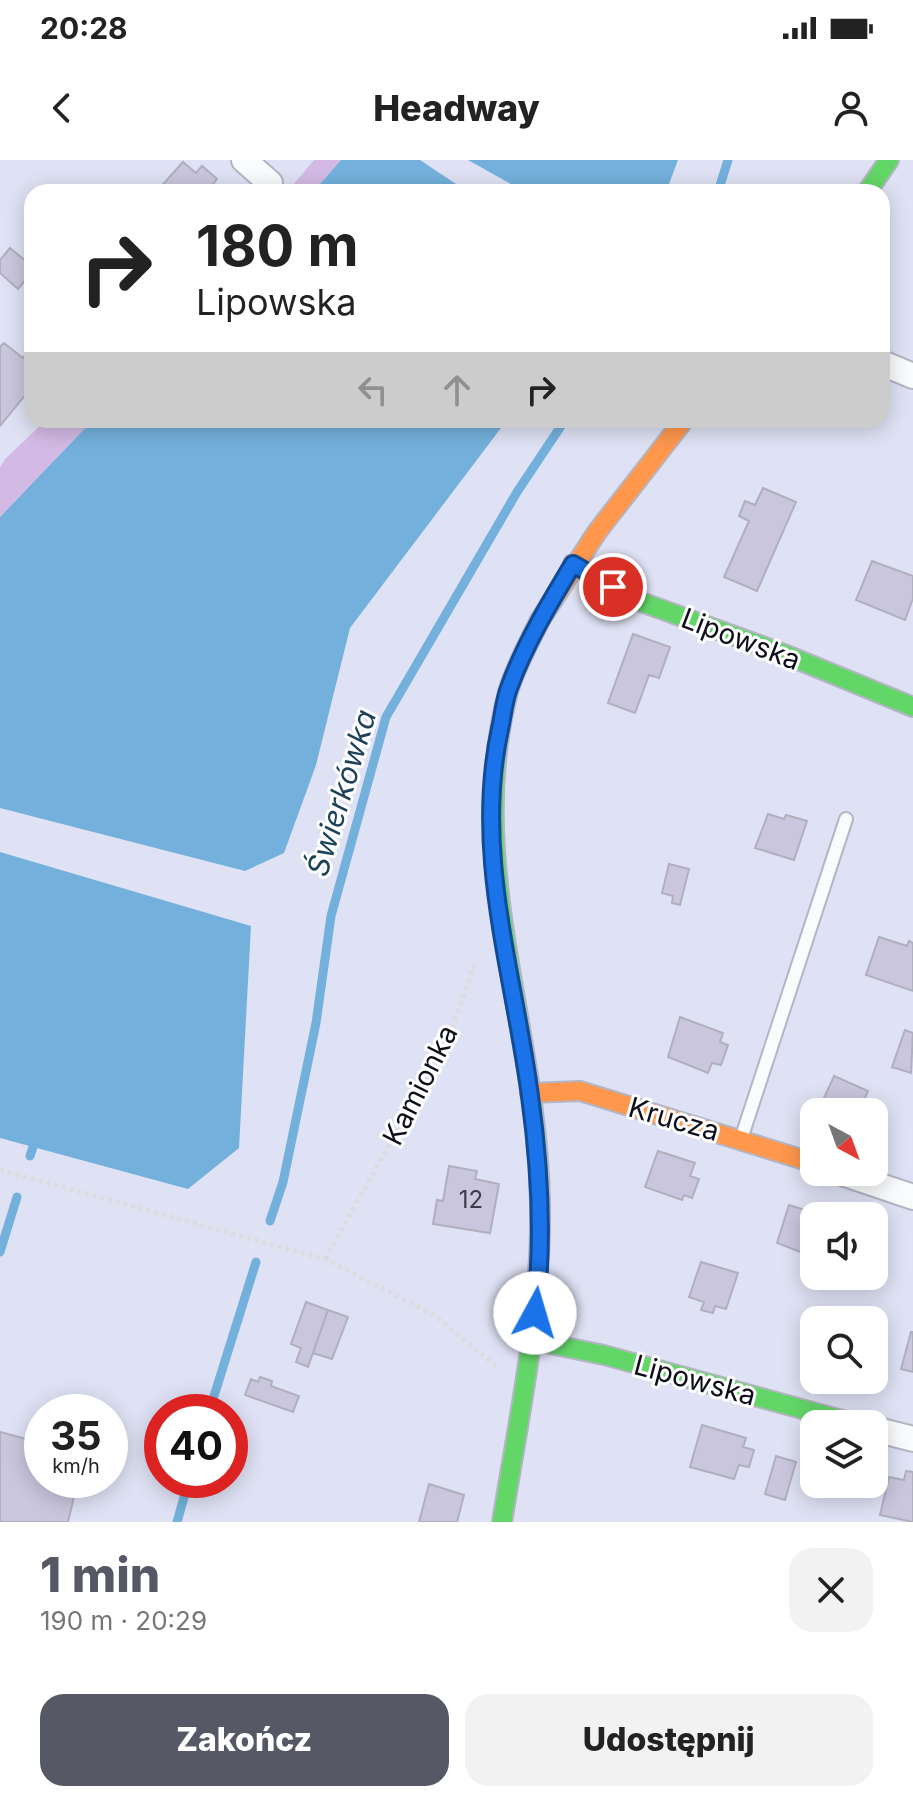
<!DOCTYPE html>
<html lang="pl">
<meta charset="utf-8">
<style>
body{margin:0;font-family:Inter,sans-serif;background:#f2f2f2;color:#222;height:100vh;display:flex;flex-direction:column;font-size:30px;white-space:nowrap}
*{box-sizing:border-box;margin:0}
p{font-size:26px;color:#767676}
.icon{flex:none;width:44px;height:44px;fill:none;stroke:currentColor;stroke-width:2;stroke-linecap:round;stroke-linejoin:round}
.map{position:relative;height:1362px;overflow:hidden}
.sheet{display:flex;flex-direction:column;background:#fff;flex:1}
.sheet>*{flex:none}
.hud{position:absolute;left:24px;top:24px;width:866px;height:244px;border-radius:24px;box-shadow:0 4px 20px #0003;background:#fff;color:#222;overflow:hidden}
.needle{width:52px;rotate:139deg}
.fabs{position:absolute;left:800px;top:938px;display:grid;gap:16px}
.fabs a{display:grid;place-items:center;width:88px;height:88px;border-radius:16px;background:#fff;box-shadow:0 4px 20px #0003;font-size:40px}
.speed{position:absolute;left:24px;top:1234px;display:flex;gap:16px;font-size:40px;font-weight:700;text-align:center}
.speed>*{display:grid;place-content:center;width:104px;height:104px;border-radius:50%;background:#fff;box-shadow:0 4px 20px #0003;line-height:1}
.speed small{font-size:20px;font-weight:400}
.speed .limit{border:12px solid #d22;background:#fff;color:#111}
.pin{position:absolute;display:grid;place-items:center;width:68px;height:68px;color:#fff;margin:-34px;border:4px solid #fff;border-radius:50%;box-shadow:0 2px 8px #0007}
.me{position:absolute;width:88px;margin:-44px;rotate:6deg;stroke-linejoin:round;filter:drop-shadow(0 0 6px #0008)}
.turn{display:flex;align-items:center;gap:28px;height:168px;padding:0 40px;font-size:36px}
.turn .icon{width:104px;height:104px;stroke-width:2.5}
.turn b{display:block;font-size:56px;line-height:68px}
.lanes{display:flex;align-items:center;height:76px;padding:0 40px;background:#0003;justify-content:center;gap:40px;direction:ltr}
.lanes .off{opacity:.35}
.round{display:grid;place-items:center;flex:none;width:84px;height:84px;border-radius:24px;background:#f2f2f2}
.summary{display:flex;align-items:center;justify-content:space-between;height:136px;padding:0 40px}
h1{font-size:48px;font-weight:800;line-height:60px;color:#565866}
.cta{display:flex;gap:16px;margin-top:auto;padding:16px 40px}
.cta a{flex:1;height:92px;border-radius:24px;background:#565866;color:#fff;font-size:32px;font-weight:800;line-height:92px;text-align:center}
.cta a+a{background:#f2f2f2;color:#222}
.status{display:flex;justify-content:space-between;align-items:center;height:56px;padding:0 40px;background:#fff;direction:ltr}
.status svg{height:22px;fill:currentColor}
header{display:flex;justify-content:space-between;align-items:center;height:104px;padding:0 40px;background:#fff;font-size:36px;font-weight:800}
.map>svg:first-child{display:block}
</style>
<div class="status"><b>20:28</b><svg viewBox="0 0 49 12"><path d="M0 12V9h3v3zM5 12V6h3v6zM10 12V3h3v9zM15 12V0h3v12zM26 1h20v11H26zM47 4h2v5h-2z"/></svg></div>
<header><svg class="icon" aria-label="back" viewBox="0 0 24 24"><path d="M15 5l-7 7 7 7"/></svg>Headway<svg class="icon" aria-label="person" viewBox="0 0 24 24"><circle cx="12" cy="8" r="4"/><path d="M4 21q1-7 8-7t8 7"/></svg></header>
<div class="map">
<svg width="913" height="1362" viewBox="0 0 913 1362">
<rect width="100%" height="100%" fill="#dfe2f4"/>
<path fill="#d2bae4" d="M 314,0 L 341,0 L 313,32 L 287,32 Z
M 46,260 L 93,260 L 0,357 L 0,308 L 5,299 Z"/>
<path fill="#73b1dc" d="M 341,0 L 420,0 L 468,32 L 313,32 Z
M 468,0 L 678,0 L 666,32 L 525,32 Z
M 93,260 L 507,260 L 350,468 L 316,605 L 284,693 L 245,711 L 0,648 L 0,357 Z
M 0,692 L 251,766 L 239,988 L 188,1029 L 0,978 Z"/>
<g fill="none" stroke-linecap="round" stroke-linejoin="round">
<path stroke="#73b1dc" stroke-width="9" d="M 718,32 L 728,0
M 30,996 L 33,987
M 270,1061 L 283,1022 L 316,863 L 331,756 L 386,557 L 517,332 L 565,260
M 0,1092 L 17,1037
M 209,1252 L 256,1102
M 177,1362 L 189,1320"/>
</g>
<path fill="#cac6dd" stroke="#b0afbe" stroke-width="2" d="M 183,2 L 196,13 L 202,6 L 217,19 L 211,27 L 215,29 L 212,32 L 156,32 Z
M 10,88 L 32,106 L 32,112 L 18,129 L 0,113 L 0,100 Z
M 4,183 L 23,198 L 28,192 L 32,194 L 32,227 L 0,266 L 0,187 Z
M 763,328 L 796,342 L 757,431 L 724,417 L 749,361 L 739,356 L 745,341 L 755,345 Z
M 872,401 L 913,416 L 913,438 L 905,460 L 856,440 Z
M 633,474 L 670,487 L 659,518 L 649,515 L 635,553 L 608,543 Z
M 768,654 L 784,659 L 786,655 L 807,661 L 794,700 L 755,688 Z
M 669,704 L 689,709 L 680,745 L 672,743 L 673,736 L 662,733 Z
M 879,777 L 907,786 L 909,781 L 913,783 L 913,831 L 866,815 Z
M 680,857 L 723,873 L 720,882 L 728,885 L 721,905 L 712,903 L 708,913 L 668,897 Z
M 905,870 L 913,873 L 911,913 L 892,907 Z
M 834,916 L 868,931 L 860,949 L 867,952 L 818,951 Z
M 658,991 L 695,1003 L 690,1016 L 699,1019 L 692,1038 L 684,1035 L 682,1040 L 645,1027 Z
M 449,1006 L 477,1011 L 475,1019 L 499,1024 L 490,1073 L 433,1064 L 437,1040 L 443,1041 Z
M 789,1045 L 821,1055 L 814,1056 L 814,1083 L 808,1095 L 777,1083 Z
M 701,1102 L 738,1113 L 726,1149 L 715,1146 L 713,1153 L 701,1150 L 704,1142 L 689,1137 Z
M 306,1142 L 328,1150 L 308,1207 L 296,1202 L 301,1188 L 291,1184 Z
M 328,1150 L 348,1157 L 332,1199 L 313,1193 Z
M 838,1150 L 878,1159 L 876,1166 L 885,1168 L 881,1185 L 874,1183 L 874,1160 L 836,1160 Z
M 911,1172 L 913,1172 L 913,1212 L 901,1209 Z
M 260,1217 L 272,1221 L 271,1226 L 299,1236 L 293,1252 L 245,1235 L 251,1219 L 258,1222 Z
M 702,1265 L 746,1278 L 743,1287 L 754,1290 L 749,1307 L 739,1305 L 734,1319 L 690,1307 Z
M 0,1272 L 42,1283 L 42,1320 L 78,1320 L 68,1362 L 0,1362 Z
M 776,1296 L 796,1302 L 785,1340 L 765,1334 Z
M 906,1311 L 913,1312 L 913,1362 L 880,1355 L 889,1317 L 904,1320 Z
M 429,1324 L 464,1335 L 457,1362 L 419,1362 Z"/>
<g fill="none" stroke-linecap="round" stroke-linejoin="round">
<defs>
<path id="lane" d="M 741,979 L 846,659"/>
<path id="street" d="M 244,0 L 270,23
M 882,203 L 913,216
M 839,1012 L 913,1037
M 874,1269 L 913,1279"/>
<path id="fast" d="M 867,32 L 889,0
M 573,404 L 633,439 L 784,494 L 913,547
M 531,1180 L 604,1195 L 857,1264
M 502,1362 C 519,1257 542,1150 540,1043 C 538,871 463,704 508,532 C 515,507 529,483 540,460"/>
<path id="slow" d="M 540,460 L 597,372 L 684,260
M 530,933 L 580,931 L 814,1003"/>
</defs>
<use href="#lane" stroke="#b4b5c3" stroke-width="16"/>
<use href="#street" stroke="#b4b5c3" stroke-width="28"/>
<use href="#fast" stroke="#b4b5c3" stroke-width="22"/>
<use href="#slow" stroke="#b4b5c3" stroke-width="22"/>
<path stroke="#dcdce1" stroke-width="5" stroke-dasharray="4 4" stroke-linecap="butt" d="M 0,1010 L 325,1099 L 434,1155 L 498,1208
M 325,1099 L 447,882 L 476,800"/>
<use href="#lane" stroke="#fafbfd" stroke-width="12"/>
<use href="#street" stroke="#fafbfd" stroke-width="24"/>
<use href="#fast" stroke="#63d668" stroke-width="18"/>
<use href="#slow" stroke="#ff974d" stroke-width="18"/>
</g>
<g fill="none" stroke-linecap="round" stroke-linejoin="round">
<defs>
<path id="route" d="M 535,1153 C 544,1081 540,1008 530,936 C 514,814 473,693 500,569 C 503,556 504,541 509,528 C 525,484 549,444 573,404 L 613,427"/>
</defs>
<use href="#route" stroke="#114b97" stroke-width="20"/>
<use href="#route" stroke="#1a73e8" stroke-width="14"/>
</g>
<g text-anchor="middle" stroke-width="6" stroke-linejoin="round" paint-order="stroke">
<g font-size="24" fill="#3c3c4a">
<text x="471" y="1048">12</text>
</g>
<g font-size="28" fill="#0d0e19" stroke="#fff">
<text transform="translate(741 479) rotate(21)" y="10">Lipowska</text>
<text transform="translate(420 925) rotate(-63)" y="10">Kamionka</text>
<text transform="translate(674 959) rotate(16)" y="10">Krucza</text>
<text transform="translate(695 1220) rotate(15)" y="10">Lipowska</text>
</g>
<g font-size="30" font-style="italic" fill="#1c4158" stroke="#fff">
<text transform="translate(342 633) rotate(-73)" y="10">Świerkówka</text>
</g>
</g>
</svg>
<div class="fabs">
<a><svg class="needle" viewBox="-14 -14 28 28"><path d="M0-13l5 13h-10z" fill="#e53935"/><path d="M0 13l5-13h-10z" fill="#767676"/></svg></a>
<a><svg class="icon" aria-label="sound" viewBox="0 0 24 24"><path d="M4 9h4l5-4v14l-5-4H4zM17 9q2 3 0 6"/></svg></a>
<a><svg class="icon" aria-label="search" viewBox="0 0 24 24"><circle cx="10" cy="10" r="6"/><path d="M15 15l6 6"/></svg></a>
<a><svg class="icon" aria-label="layers" viewBox="0 0 24 24"><path d="M12 4l9 5-9 5-9-5zM3 14l9 5 9-5"/></svg></a>
</div>
<div class="speed"><div>35<small>km/h</small></div><div class="limit">40</div></div>
<div class="pin" style="left:613px;top:427px;background:#d93025"><svg class="icon" aria-label="arrive" viewBox="0 0 24 24"><path d="M6 21V4h12l-3 4 3 4H6"/></svg></div>
<svg class="me" style="left:535px;top:1153px" viewBox="-20 -20 40 40"><circle r="19" fill="#fff"/><path d="M0-13L10 11 0 6-10 11z" fill="#1a73e8"/></svg>
<div class="hud">
<div class="turn"><svg class="icon" aria-label="right" viewBox="0 0 24 24"><path d="M7 20v-9h11M14 6l5 5-5 5"/></svg><div><b>180 m</b>Lipowska</div></div>
<div class="lanes"><svg class="icon off" aria-label="left" viewBox="0 0 24 24"><path d="M17 20v-9H6M10 6l-5 5 5 5"/></svg><svg class="icon off" aria-label="ahead" viewBox="0 0 24 24"><path d="M12 20V5M6 11l6-6 6 6"/></svg><svg class="icon" aria-label="right" viewBox="0 0 24 24"><path d="M7 20v-9h11M14 6l5 5-5 5"/></svg></div>
</div>
</div>
<section class="sheet">
<div class="summary"><div><h1>1 min</h1><p>190 m · 20:29</p></div><a class="round"><svg class="icon" aria-label="close" viewBox="0 0 24 24"><path d="M6 6l12 12M18 6L6 18"/></svg></a></div>
<div class="cta"><a>Zakończ</a><a>Udostępnij</a></div>
</section>
